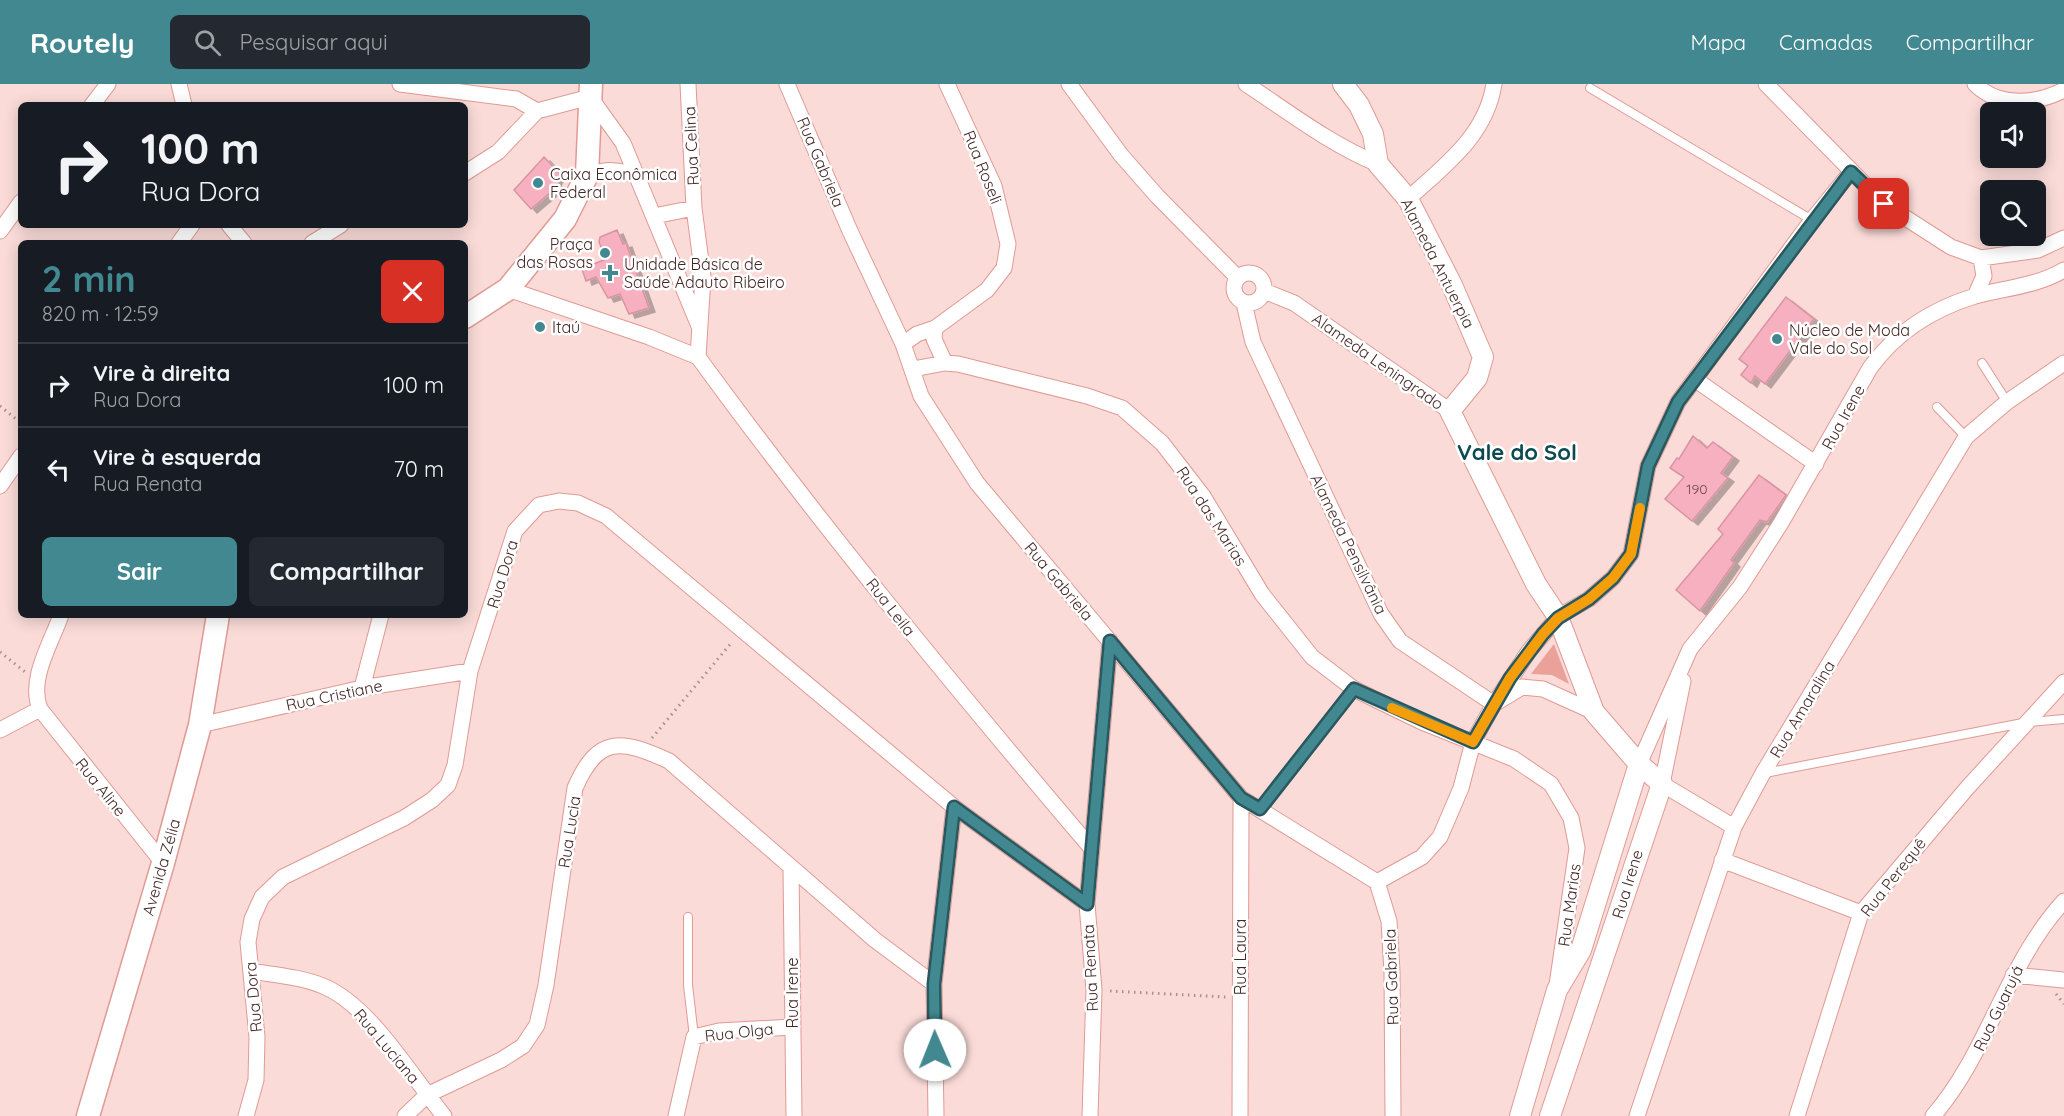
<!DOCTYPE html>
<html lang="pt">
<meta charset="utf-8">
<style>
body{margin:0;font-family:Quicksand,sans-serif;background:#242831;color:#f1f3f6;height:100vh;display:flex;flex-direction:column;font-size:22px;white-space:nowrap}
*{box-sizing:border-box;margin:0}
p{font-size:20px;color:#9ea1a6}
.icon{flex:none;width:33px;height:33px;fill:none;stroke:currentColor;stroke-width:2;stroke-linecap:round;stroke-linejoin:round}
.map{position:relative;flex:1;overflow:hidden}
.drawer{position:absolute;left:18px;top:156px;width:450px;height:378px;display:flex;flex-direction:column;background:#171b24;border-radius:9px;box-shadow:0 3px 15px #0003}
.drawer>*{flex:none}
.hud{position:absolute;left:18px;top:18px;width:450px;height:126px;border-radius:9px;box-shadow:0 3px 15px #0003;background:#171b24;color:#f1f3f6;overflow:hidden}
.tools{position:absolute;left:1980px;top:18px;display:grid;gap:12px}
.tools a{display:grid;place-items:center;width:66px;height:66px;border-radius:9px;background:#171b24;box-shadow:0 3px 15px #0003;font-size:30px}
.pin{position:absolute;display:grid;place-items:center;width:51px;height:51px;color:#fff;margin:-26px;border-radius:12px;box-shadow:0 3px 9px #0006}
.me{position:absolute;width:66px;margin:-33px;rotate:359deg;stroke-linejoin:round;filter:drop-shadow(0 0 4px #0008)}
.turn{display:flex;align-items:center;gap:21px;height:126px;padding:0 24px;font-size:27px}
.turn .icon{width:78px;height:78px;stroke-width:2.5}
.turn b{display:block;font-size:42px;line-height:51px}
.round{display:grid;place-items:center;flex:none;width:63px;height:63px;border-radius:9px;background:#242831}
.overview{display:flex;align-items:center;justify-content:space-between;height:102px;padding:0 24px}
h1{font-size:36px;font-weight:800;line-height:45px;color:#418890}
.button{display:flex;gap:12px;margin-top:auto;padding:12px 24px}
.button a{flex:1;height:69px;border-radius:9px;background:#418890;color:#fff;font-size:24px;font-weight:800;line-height:69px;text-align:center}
.button a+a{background:#242831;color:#f1f3f6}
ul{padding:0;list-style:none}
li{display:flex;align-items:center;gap:18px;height:84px;padding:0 24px;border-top:2px solid #363941}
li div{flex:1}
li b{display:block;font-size:22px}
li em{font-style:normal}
header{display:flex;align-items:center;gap:36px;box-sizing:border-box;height:84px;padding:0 30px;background:#418890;color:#fff}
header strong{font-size:28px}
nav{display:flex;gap:33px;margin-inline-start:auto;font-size:21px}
.search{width:420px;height:54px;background:#242831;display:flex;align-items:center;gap:15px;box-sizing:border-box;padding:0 21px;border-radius:9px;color:#9ea1a6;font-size:22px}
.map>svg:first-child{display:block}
</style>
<header>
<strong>Routely</strong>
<div class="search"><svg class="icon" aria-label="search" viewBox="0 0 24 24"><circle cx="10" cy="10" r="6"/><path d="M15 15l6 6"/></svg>Pesquisar aqui</div>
<nav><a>Mapa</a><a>Camadas</a><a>Compartilhar</a></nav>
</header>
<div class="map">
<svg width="2064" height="1032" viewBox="0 0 2064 1032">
<defs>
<filter id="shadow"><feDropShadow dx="6" dy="4" stdDeviation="0" flood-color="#0004"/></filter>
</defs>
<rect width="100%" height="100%" fill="#fadbd8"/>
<path fill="#e9a19a" d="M 1554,560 L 1569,600 L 1552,591 L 1531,590 Z"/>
<path fill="#f7b0bf" stroke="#d994a3" stroke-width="1.5" filter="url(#shadow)" d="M 544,73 L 560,90 L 555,97 L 558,102 L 531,125 L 514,106 Z
M 617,146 L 623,160 L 626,159 L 649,224 L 629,230 L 620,210 L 608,214 L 596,193 L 586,197 L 582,185 L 606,175 L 599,158 L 600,153 Z
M 1786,213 L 1814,235 L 1765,300 L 1755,292 L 1751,299 L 1741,291 L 1748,282 L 1739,275 Z
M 1693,352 L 1707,364 L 1713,358 L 1733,373 L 1721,389 L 1728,394 L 1692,437 L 1665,415 L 1684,393 L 1670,384 L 1677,374 L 1679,375 Z
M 1759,391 L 1786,411 L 1767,438 L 1760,436 L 1731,476 L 1734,479 L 1700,527 L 1676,506 L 1723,450 L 1718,445 Z"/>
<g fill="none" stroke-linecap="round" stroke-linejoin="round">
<defs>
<path id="service" d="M 1590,4 L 1812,136
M 1982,279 L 2007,318
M 1937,323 L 1966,353
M 1765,689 L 2028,638 L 2064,635
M 1260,725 L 1354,605
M 688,833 L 688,901 L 694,953"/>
<path id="minor" d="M 179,0 L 184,21
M 400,0 L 516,15 L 537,27 L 590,13 L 623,59 L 699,242
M 688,0 L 694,124 L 703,193 L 698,273
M 787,0 L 850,147 L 903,260 L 921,312 L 977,399 L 1241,714 L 1377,798 L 1389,837 L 1392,888 L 1393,1032
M 1069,0 L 1121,71 L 1157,112 L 1237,193
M 1246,0 C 1290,29 1330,60 1378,80
M 1766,0 L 1884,120 L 1951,163 L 1981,174 L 2038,166 L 2064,154
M 1975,0 C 1999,24 2036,20 2064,6
M 92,21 L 108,0
M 465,89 L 498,68 L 537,27
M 587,91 C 606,85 619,85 637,92
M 1408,115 C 1444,82 1486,52 1494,0
M 654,132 L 694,124
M 229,141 L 244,159
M 0,147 L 21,118
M 179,159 L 192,141
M 312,159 L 341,141
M1234 204a15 15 0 1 1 30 0a15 15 0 1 1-30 0Z
M 508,205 L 649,253 L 698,273
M 1264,207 L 1294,219 L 1450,327
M 1975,212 L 1984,192 L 1981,174
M 1244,219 L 1253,258 L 1268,290 L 1381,530 L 1400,557 L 1494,620 L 1522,603 L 1543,605 L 1594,628
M 935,244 L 934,255 L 945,279
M 903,260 L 917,250 L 935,244 L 987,206 L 1004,184 L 1008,160 L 994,102 L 947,0
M 698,273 C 822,443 956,605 1092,765
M 913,285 L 945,279 L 958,280 L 1087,312 L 1122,324 L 1162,359 L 1203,412 L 1262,510 L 1312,573 L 1354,605 L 1422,638 L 1514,675 L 1551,700 L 1571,734 L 1577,764 L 1557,901
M 1696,296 L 1816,380
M 0,402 L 21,372
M 61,531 C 51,560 28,595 40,625 L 163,779
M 1683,597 L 1662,700 L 1734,743
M 362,604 L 381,531
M 200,641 L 362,604 L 470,587
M 0,646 L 40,625
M 1639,680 L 1690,565 L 1740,503 L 1781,439 L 1870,284 C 1896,248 1933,225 1975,212 C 2005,204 2037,202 2064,186
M 1722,776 L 1861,829
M 791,785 L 794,1032
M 1377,798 L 1422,773 L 1440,753 L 1461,704 L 1473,658 L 1494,620 L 1529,567 L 1558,533 L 1589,515 L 1613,494 L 1631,470 L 1648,382 L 1678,318 L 1812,136 L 1851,88
M 251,887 C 275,891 301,893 323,902 C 370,921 412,993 444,1032
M 2013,891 L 2064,896
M 246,1032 L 256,996 L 257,953 L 248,858 L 252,835 L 262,813 L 283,793 L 404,734 L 432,716 L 448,701 L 455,681 L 470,587 L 515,447 L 539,421 L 559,417 L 578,419 L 606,432 L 954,723 L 1087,820
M 405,1032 L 427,1011 L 501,976 L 523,962 L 537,941 L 546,901 L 575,704 C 598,651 621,655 669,677 L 875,856 L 934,900
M 676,1032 L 694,953 L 719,947 L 792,943
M 936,1032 L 934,900 L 954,723
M 1090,1032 L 1094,906 L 1087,820 L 1110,557
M 1240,1032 L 1241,714
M 1637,1032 L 1734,743 L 1763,689 L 1966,353 L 2007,318 L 2064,279
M 1797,1032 L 1861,829 L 1968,703 L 2064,598
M 1933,1032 C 1989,967 2006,880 2064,817"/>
<path id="tertiary" d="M 1343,0 L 1359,21 L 1373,50 L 1378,80 L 1408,115 L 1452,201 L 1483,273 L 1477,294 L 1450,327 L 1536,500 L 1558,533 L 1594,628 L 1639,680 L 1662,700 L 1550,1032
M 1520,1032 L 1557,906 L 1581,866 L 1639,680"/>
<path id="secondary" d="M 465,233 L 508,205 L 565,135 L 587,91 L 591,0
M 88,1032 L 163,779 L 200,641 L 218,531"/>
</defs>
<use href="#service" stroke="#e09a94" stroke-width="10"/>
<use href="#minor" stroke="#e09a94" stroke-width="17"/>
<use href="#tertiary" stroke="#e09a94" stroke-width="22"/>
<use href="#secondary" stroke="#e09a94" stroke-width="25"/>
<path stroke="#ac8e8c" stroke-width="3" stroke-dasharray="1.5 4.5" stroke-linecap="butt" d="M 0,322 L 21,339
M 0,568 L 25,588
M 652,654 L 732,558
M 1110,907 L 1226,913
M 2056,910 L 2064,920"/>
<use href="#service" stroke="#fff" stroke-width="8"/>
<use href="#minor" stroke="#fff" stroke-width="15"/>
<use href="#tertiary" stroke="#fff" stroke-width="20"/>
<use href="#secondary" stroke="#fff" stroke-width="22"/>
</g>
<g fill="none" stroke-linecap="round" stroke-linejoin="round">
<defs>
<path id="route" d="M 935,966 L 934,900 L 954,723 L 1087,820 L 1110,557 L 1241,714 L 1260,725 L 1354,605 L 1473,658 L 1510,594 L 1543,550 L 1558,534 L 1589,515 L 1613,494 L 1631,470 L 1648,382 L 1678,318 L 1851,88 L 1884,120"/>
</defs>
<use href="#route" stroke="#2a585e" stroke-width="15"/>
<use href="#route" stroke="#418890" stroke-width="10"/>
<path stroke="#f59e0b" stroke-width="10" d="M 1392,624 L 1473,658 L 1510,594 L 1543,550 L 1558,534 L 1589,515 L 1613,494 L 1631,470 L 1640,424"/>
</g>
<g fill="#418890" stroke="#fff" stroke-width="2">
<circle cx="538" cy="99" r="6"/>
<circle cx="605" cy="169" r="6"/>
<path d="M607 180h6v6h6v6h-6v6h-6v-6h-6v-6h6z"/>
<circle cx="540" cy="243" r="6"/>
<circle cx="1777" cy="255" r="6"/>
</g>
<g text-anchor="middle" stroke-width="5" stroke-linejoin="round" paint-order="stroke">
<g font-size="14" fill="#70494c">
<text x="1697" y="410">190</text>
</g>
<g font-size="16" fill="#432725" stroke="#fff">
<text transform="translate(691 62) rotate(-93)" y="6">Rua Celina</text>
<text transform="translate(821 78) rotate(67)" y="6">Rua Gabriela</text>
<text transform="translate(983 83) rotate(68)" y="6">Rua Roseli</text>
<text transform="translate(1438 179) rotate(63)" y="6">Alameda Antuerpia</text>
<text transform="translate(1378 277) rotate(35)" y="6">Alameda Leningrado</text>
<text transform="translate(1843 333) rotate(-61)" y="6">Rua Irene</text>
<text transform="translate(1212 432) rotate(57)" y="6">Rua das Marias</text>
<text transform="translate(1349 460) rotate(64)" y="6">Alameda Pensilvânia</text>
<text transform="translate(502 490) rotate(-73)" y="6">Rua Dora</text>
<text transform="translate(1059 497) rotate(50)" y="6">Rua Gabriela</text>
<text transform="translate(891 523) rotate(52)" y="6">Rua Leila</text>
<text transform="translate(334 611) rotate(-12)" y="6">Rua Cristiane</text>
<text transform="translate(1802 625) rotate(-59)" y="6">Rua Amaralina</text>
<text transform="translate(101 703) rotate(51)" y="6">Rua Aline</text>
<text transform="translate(569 748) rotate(-81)" y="6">Rua Lucia</text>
<text transform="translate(161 783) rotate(-74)" y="6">Avenida Zélia</text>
<text transform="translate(1893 793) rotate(-52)" y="6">Rua Perequê</text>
<text transform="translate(1627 800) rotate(-73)" y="6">Rua Irene</text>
<text transform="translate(1569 821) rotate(-82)" y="6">Rua Marias</text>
<text transform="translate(1240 873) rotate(-90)" y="6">Rua Laura</text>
<text transform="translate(1090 884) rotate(-93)" y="6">Rua Renata</text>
<text transform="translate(1391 893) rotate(-92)" y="6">Rua Gabriela</text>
<text transform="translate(792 909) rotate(-90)" y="6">Rua Irene</text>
<text transform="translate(253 913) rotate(-95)" y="6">Rua Dora</text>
<text transform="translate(1998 924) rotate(-64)" y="6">Rua Guarujá</text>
<text transform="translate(739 948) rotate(-6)" y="6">Rua Olga</text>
<text transform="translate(387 962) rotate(50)" y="6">Rua Luciana</text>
</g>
<g font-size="16" fill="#432725" stroke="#fff" text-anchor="start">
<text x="550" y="96">Caixa Econômica<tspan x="550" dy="18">Federal</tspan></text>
<text x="593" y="166" text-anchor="end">Praça<tspan x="593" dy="18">das Rosas</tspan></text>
<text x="624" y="186">Unidade Básica de<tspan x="624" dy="18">Saúde Adauto Ribeiro</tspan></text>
<text x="552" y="249">Itaú</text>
<text x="1789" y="252">Núcleo de Moda<tspan x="1789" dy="18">Vale do Sol</tspan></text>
</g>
<g font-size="22" font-weight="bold" fill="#0b4a51" stroke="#fff">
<text x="1517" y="376">Vale do Sol</text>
</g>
</g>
</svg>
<div class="tools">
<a><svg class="icon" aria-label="sound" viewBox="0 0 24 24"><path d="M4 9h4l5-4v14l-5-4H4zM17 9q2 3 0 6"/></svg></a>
<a><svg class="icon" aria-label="search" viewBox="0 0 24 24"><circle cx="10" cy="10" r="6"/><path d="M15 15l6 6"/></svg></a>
</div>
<div class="pin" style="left:1884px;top:120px;background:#d93025"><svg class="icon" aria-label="arrive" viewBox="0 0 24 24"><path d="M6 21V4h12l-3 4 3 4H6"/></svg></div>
<svg class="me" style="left:935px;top:966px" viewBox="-20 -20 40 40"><circle r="19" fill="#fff"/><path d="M0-13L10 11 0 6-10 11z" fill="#418890"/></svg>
<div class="hud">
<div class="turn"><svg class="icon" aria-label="right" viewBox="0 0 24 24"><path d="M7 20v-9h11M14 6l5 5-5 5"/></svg><div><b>100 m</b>Rua Dora</div></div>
</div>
<section class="drawer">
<div class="overview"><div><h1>2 min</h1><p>820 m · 12:59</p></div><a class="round" style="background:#d93025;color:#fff"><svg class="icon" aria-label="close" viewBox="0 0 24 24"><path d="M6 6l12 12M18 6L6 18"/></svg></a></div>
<ul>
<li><svg class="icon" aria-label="right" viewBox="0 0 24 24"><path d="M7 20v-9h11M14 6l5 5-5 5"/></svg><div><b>Vire à direita</b><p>Rua Dora</p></div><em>100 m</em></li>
<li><svg class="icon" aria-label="left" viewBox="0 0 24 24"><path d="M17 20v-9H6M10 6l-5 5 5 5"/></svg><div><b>Vire à esquerda</b><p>Rua Renata</p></div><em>70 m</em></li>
</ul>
<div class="button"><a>Sair</a><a>Compartilhar</a></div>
</section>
</div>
